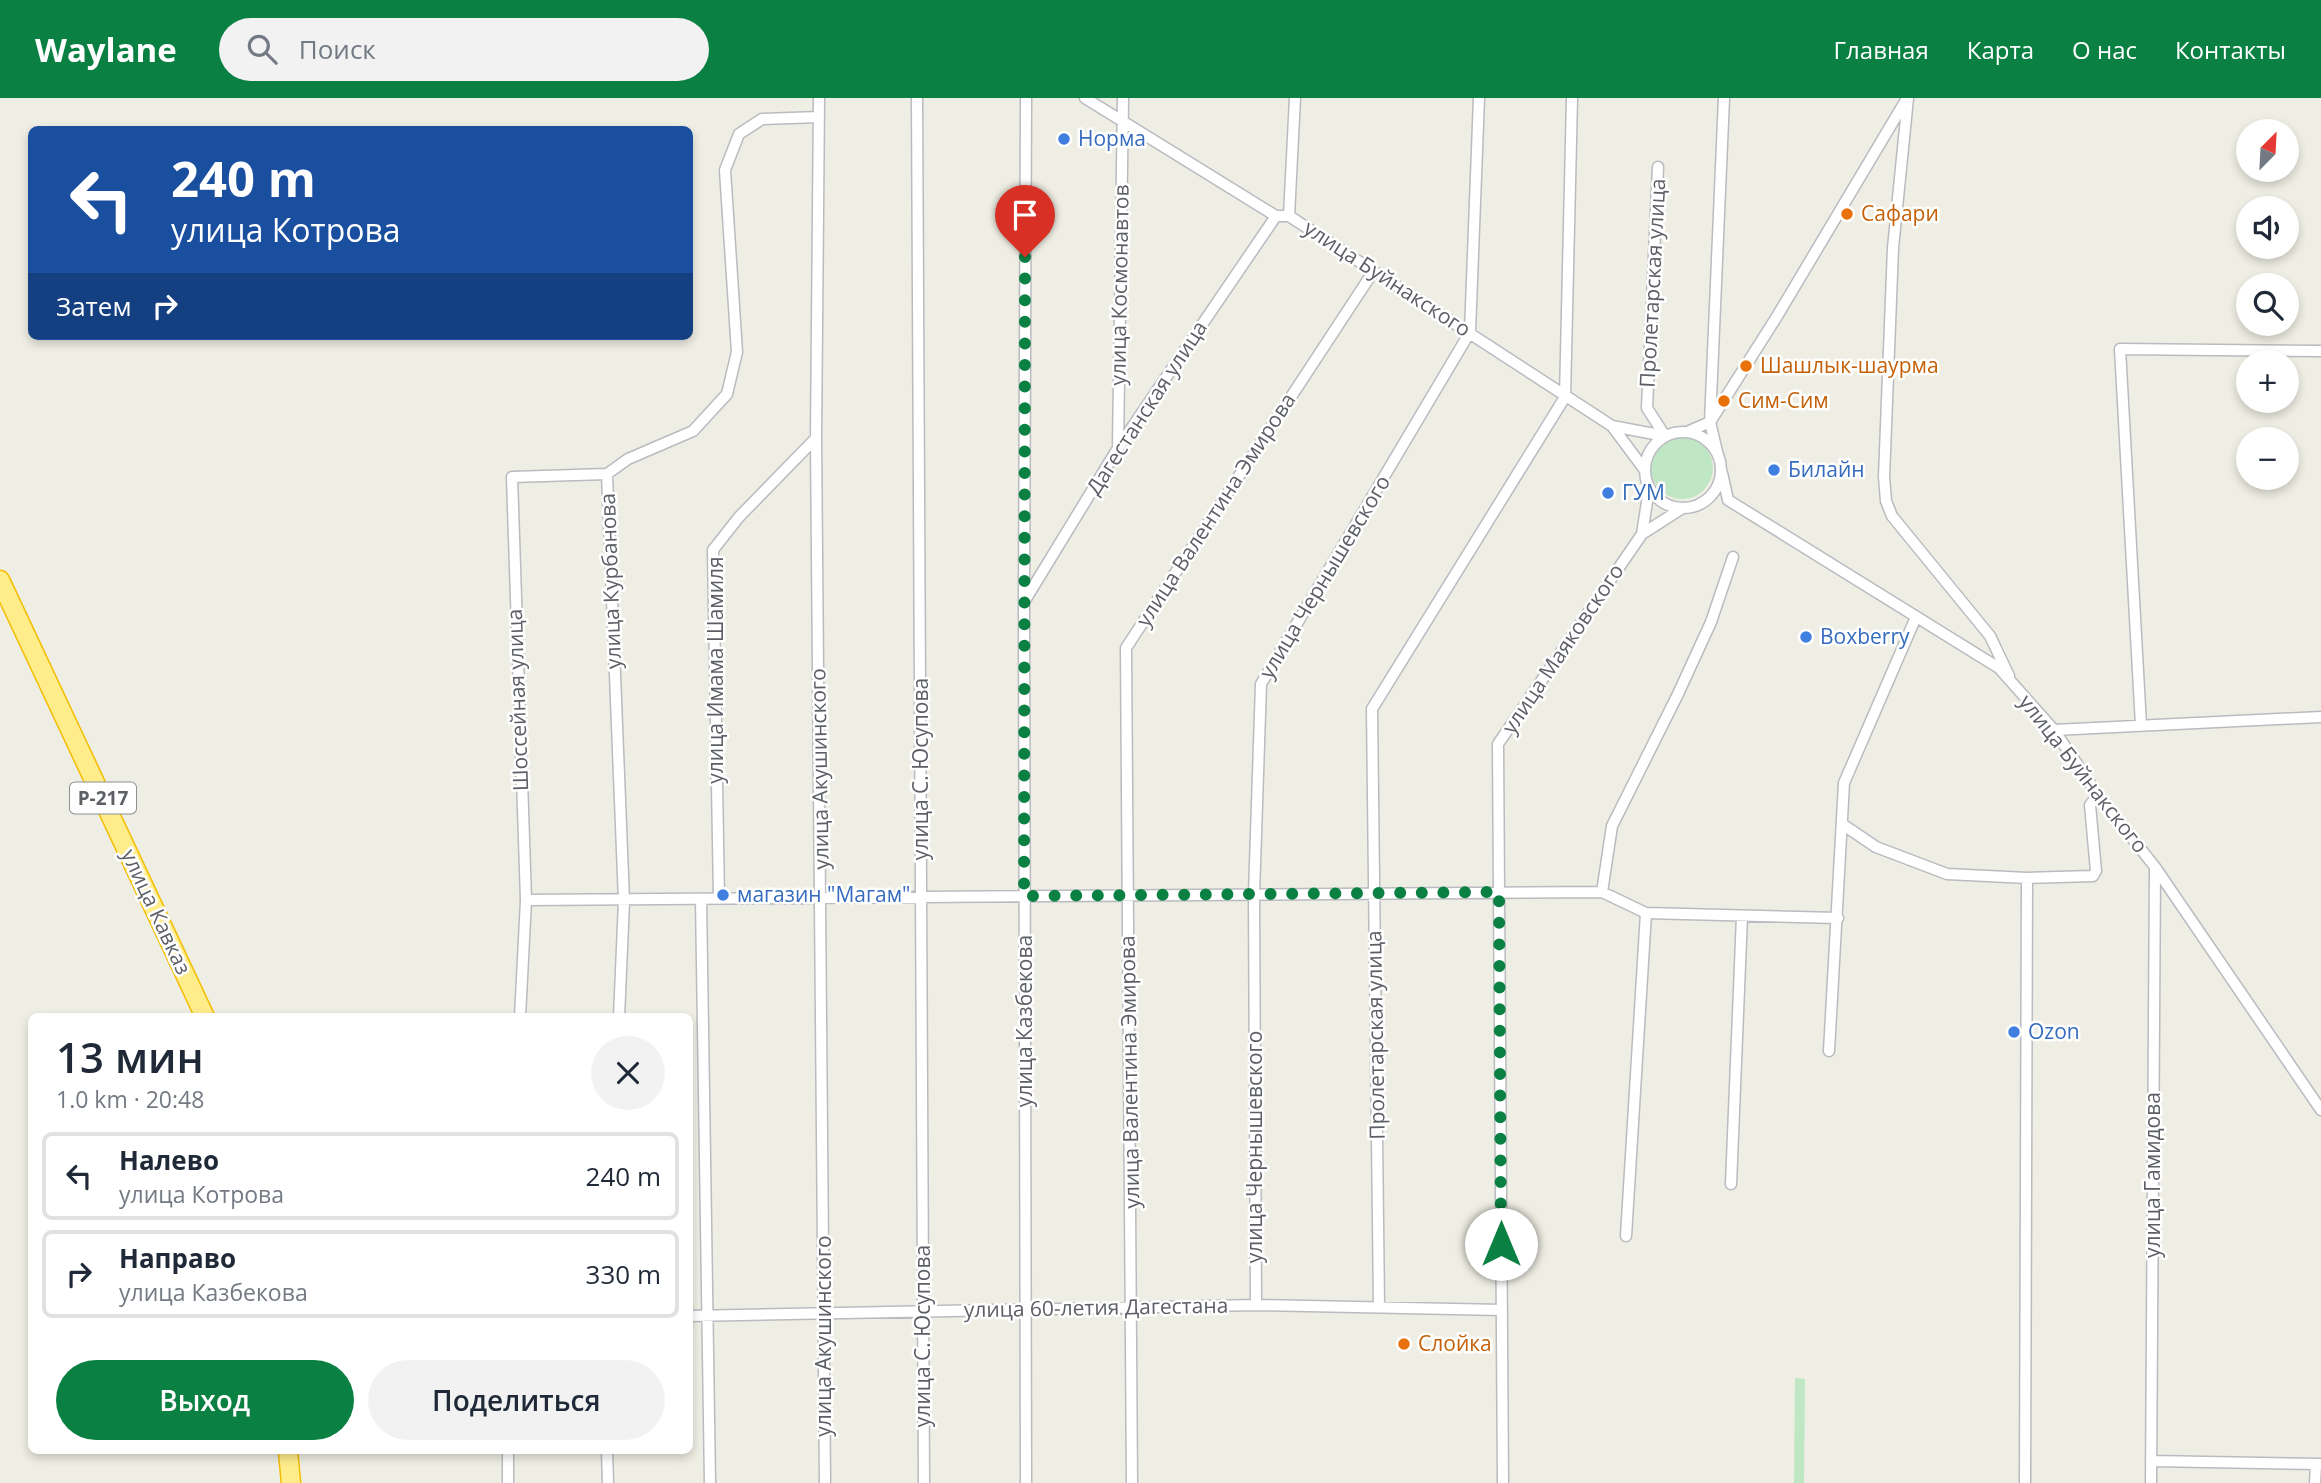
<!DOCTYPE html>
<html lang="ru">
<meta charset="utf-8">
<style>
body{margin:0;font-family:"Open Sans",sans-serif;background:#f2f2f3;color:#1f2937;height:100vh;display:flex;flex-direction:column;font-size:26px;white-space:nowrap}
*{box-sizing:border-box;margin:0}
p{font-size:23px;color:#747a83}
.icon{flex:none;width:38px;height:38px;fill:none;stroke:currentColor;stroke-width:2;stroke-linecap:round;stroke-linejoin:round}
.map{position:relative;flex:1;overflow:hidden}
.side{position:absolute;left:28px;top:915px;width:665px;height:441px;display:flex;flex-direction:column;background:#fff;border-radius:10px;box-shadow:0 4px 10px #0003}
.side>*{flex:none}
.top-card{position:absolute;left:28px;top:28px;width:665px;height:214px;border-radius:10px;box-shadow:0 4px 10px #0003;background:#1a4fa0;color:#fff;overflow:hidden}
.needle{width:46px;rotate:24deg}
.fabs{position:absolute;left:2236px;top:21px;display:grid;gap:14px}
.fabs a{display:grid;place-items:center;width:63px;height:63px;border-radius:50%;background:#fff;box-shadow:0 4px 10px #0003;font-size:35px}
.pin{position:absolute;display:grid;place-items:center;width:60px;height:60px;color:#fff;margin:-72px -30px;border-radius:50% 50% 50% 0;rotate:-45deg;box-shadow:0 0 7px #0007}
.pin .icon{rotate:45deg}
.me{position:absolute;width:77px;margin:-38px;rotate:0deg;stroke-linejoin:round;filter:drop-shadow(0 0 5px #0008)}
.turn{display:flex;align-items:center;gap:24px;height:147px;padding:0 28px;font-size:32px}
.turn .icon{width:91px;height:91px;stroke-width:2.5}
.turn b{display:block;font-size:49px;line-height:60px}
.then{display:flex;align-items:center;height:66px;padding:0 28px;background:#0003;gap:14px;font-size:26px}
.round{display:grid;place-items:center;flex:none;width:74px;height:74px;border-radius:37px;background:#f2f2f3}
.overview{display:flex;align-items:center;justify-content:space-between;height:119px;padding:0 28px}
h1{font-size:42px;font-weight:600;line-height:52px}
.primary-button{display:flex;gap:14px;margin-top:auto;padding:14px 28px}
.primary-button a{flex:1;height:80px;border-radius:42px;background:#0b8043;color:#fff;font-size:28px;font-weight:600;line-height:80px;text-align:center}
.primary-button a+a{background:#f2f2f3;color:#1f2937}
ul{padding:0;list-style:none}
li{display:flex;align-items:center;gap:21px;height:88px;margin:0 14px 10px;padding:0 14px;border:4px solid #e0e1e3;border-radius:10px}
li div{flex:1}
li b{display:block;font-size:26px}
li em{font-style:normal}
header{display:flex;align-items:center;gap:42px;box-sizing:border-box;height:98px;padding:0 35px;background:#0b8043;color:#fff}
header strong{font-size:33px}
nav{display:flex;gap:38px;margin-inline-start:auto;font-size:24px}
.search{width:490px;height:63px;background:#f2f2f3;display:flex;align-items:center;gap:18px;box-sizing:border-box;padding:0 24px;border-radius:38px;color:#747a83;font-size:26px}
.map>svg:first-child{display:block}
</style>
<header>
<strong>Waylane</strong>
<div class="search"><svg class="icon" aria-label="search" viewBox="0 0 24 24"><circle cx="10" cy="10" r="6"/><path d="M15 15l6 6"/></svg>Поиск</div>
<nav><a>Главная</a><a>Карта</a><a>О нас</a><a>Контакты</a></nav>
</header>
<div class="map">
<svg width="2321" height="1385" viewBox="0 0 2321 1385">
<rect width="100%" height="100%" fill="#efeee4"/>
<path fill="#c0e7c4" d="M1651 370a31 31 0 1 1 62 0a31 31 0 1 1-62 0Z
M 1795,1280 L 1805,1281 L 1804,1385 L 1794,1385 Z"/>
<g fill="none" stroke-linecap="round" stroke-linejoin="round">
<defs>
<path id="street" d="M 819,0 L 816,340 L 825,1385
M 917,0 L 924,1385
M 1026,0 L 1024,504 L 1026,1385
M 1085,0 L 1276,118 L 1289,118 L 1612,328 L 1665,338
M 1908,0 L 1893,150 L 1884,379 L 1886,403 L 1892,418 L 1990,538 L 2009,578
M 1658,69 L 1647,310 L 1665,338
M 1289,118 L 1295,0
M 1710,324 L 1776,220 L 1906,2
M 1612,328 L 1644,371
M1645 372a38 38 0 1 1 76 0a38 38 0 1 1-76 0Z
M 1687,334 L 1710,324
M 1118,350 L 1123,0
M 1718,358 L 1710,324 L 1724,0
M 1722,375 L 1728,402
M 1649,391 L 1642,436 L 1681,411
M 1728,402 L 1999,570 L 2054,632 L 2098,697 L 2155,769 L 2321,1012
M 1024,504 L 1118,350 L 1276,118
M 2141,627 L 2120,251 L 2321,253
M 2054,632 L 2321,619
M 1842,726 L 1876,749 L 1947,776 L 2027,780 L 2093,778 L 2096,773 L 2090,707 L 2098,697
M 1602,794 L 1612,728 L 1678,596 L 1711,524 L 1733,459
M 701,801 L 710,1385
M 719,801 L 713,452 L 739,419 L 816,340
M 526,802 L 1602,794 L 1646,815 L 1838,820
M 520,919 L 526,802 L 512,379 L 607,376
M 619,919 L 624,803 L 607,376 L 628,361 L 693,333 L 727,296 L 737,254 L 725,72 L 739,36 L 762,21 L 819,19
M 1829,953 L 1844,685 L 1916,519
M 1731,1086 L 1742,818
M 1626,1138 L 1646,815
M 1256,1207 L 1254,796 L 1261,586 L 1470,234 L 1479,0
M 1379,1209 L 1372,611 L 1565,299 L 1572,0
M 690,1218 L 1256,1207 L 1502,1212
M 508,1353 L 508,1385
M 607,1353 L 608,1385
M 2152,1363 L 2321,1366
M 1132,1385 L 1126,550 L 1373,174
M 1503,1385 L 1498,646 L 1642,436
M 2025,1385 L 2027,780
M 2151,1385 L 2155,770
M 2315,1385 L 2316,1366"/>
<path id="highway" d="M 0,482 L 205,919
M 288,1353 L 291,1385"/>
</defs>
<use href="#street" stroke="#b9bbc0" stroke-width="13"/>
<use href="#highway" stroke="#f3bd00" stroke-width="21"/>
<use href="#street" stroke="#fff" stroke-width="10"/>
<use href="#highway" stroke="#ffec8b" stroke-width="18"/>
</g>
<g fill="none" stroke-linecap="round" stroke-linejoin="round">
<path stroke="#0b8043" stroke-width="12" stroke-dasharray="0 21.6" d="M 1025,159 L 1024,798 L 1499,794 L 1501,1146"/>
</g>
<g fill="#3f7fe0" stroke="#fff" stroke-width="2.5">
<circle cx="1064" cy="41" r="7"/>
<circle cx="1774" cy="372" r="7"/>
<circle cx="1608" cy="395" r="7"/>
<circle cx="1806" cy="539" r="7"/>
<circle cx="723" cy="797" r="7"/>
<circle cx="2014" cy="934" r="7"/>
</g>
<g fill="#e8710a" stroke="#fff" stroke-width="2.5">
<circle cx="1847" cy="116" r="7"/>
<circle cx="1746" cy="268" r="7"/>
<circle cx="1724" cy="303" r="7"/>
<circle cx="1404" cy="1246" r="7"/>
</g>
<g text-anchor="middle" stroke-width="5" stroke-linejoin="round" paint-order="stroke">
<rect fill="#fff" stroke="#8d8f93" stroke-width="2" x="70" y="684.5" width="66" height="31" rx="5"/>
<g font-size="19" font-weight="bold" fill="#5c5f65">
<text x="103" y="707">Р-217</text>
</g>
<g font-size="21" fill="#366cbe" stroke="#fff" text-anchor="start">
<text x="1078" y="48">Норма</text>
<text x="1788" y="379">Билайн</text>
<text x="1622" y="402">ГУМ</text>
<text x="1820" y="546">Boxberry</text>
<text x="737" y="804">магазин "Магам"</text>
<text x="2028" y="941">Ozon</text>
</g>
<g font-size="21" fill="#c56008" stroke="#fff" text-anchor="start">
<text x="1861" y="123">Сафари</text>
<text x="1760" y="275">Шашлык-шаурма</text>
<text x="1738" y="310">Сим-Сим</text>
<text x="1418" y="1253">Слойка</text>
</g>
<g font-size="21" fill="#5c5f65" stroke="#fff">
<text transform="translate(1387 181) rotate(33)" y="7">улица Буйнакского</text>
<text transform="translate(1653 185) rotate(-87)" y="7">Пролетарская улица</text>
<text transform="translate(1120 187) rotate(-89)" y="7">улица Космонавтов</text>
<text transform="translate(1147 310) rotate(-57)" y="7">Дагестанская улица</text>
<text transform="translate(1216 412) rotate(-57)" y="7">улица Валентина Эмирова</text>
<text transform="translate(1325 479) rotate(-59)" y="7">улица Чернышевского</text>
<text transform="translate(611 483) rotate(-92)" y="7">улица Курбанова</text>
<text transform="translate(1563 551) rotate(-56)" y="7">улица Маяковского</text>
<text transform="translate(716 572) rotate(-90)" y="7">улица Имама Шамиля</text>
<text transform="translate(518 602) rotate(-92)" y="7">Шоссейная улица</text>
<text transform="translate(820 671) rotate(-91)" y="7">улица Акушинского</text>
<text transform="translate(921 671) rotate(-90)" y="7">улица С. Юсупова</text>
<text transform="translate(2083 676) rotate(52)" y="7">улица Буйнакского</text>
<text transform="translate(156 814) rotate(65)" y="7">улица Кавказ</text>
<text transform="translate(1025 923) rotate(-90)" y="7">улица Казбекова</text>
<text transform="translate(1376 937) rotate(-91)" y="7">Пролетарская улица</text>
<text transform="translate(1130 974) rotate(-91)" y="7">улица Валентина Эмирова</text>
<text transform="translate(1255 1049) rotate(-90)" y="7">улица Чернышевского</text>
<text transform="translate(2153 1077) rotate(-90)" y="7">улица Гамидова</text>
<text transform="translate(1096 1210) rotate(-1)" y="7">улица 60-летия Дагестана</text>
<text transform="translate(824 1238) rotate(-90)" y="7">улица Акушинского</text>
<text transform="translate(923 1238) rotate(-90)" y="7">улица С. Юсупова</text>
</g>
</g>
</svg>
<div class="fabs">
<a><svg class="needle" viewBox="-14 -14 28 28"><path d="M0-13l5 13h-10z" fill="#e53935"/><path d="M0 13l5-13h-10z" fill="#747a83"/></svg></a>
<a><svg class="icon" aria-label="sound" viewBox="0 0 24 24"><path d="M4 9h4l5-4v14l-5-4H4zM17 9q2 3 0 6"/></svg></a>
<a><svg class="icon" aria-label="search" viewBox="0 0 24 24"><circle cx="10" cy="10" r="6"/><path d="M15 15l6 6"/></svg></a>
<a>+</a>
<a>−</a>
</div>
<div class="pin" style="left:1025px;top:159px;background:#d93025"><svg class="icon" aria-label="arrive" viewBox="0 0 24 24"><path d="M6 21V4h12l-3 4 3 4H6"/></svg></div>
<svg class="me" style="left:1501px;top:1146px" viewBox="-20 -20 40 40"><circle r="19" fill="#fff"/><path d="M0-13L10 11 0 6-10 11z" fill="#0b8043"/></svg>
<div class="top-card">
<div class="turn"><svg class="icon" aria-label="left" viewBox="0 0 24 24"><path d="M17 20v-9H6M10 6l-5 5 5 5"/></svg><div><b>240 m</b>улица Котрова</div></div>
<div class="then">Затем<svg class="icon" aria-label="right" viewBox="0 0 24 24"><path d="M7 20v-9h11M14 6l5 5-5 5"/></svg></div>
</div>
<section class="side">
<div class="overview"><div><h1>13 мин</h1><p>1.0 km · 20:48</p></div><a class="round"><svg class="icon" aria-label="close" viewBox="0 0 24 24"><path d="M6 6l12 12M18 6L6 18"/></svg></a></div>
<ul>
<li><svg class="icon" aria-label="left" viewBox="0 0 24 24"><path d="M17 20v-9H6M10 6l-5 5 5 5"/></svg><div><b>Налево</b><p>улица Котрова</p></div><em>240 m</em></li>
<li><svg class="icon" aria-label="right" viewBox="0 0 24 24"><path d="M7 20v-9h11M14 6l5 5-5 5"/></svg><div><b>Направо</b><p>улица Казбекова</p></div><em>330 m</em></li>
</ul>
<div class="primary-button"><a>Выход</a><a>Поделиться</a></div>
</section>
</div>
